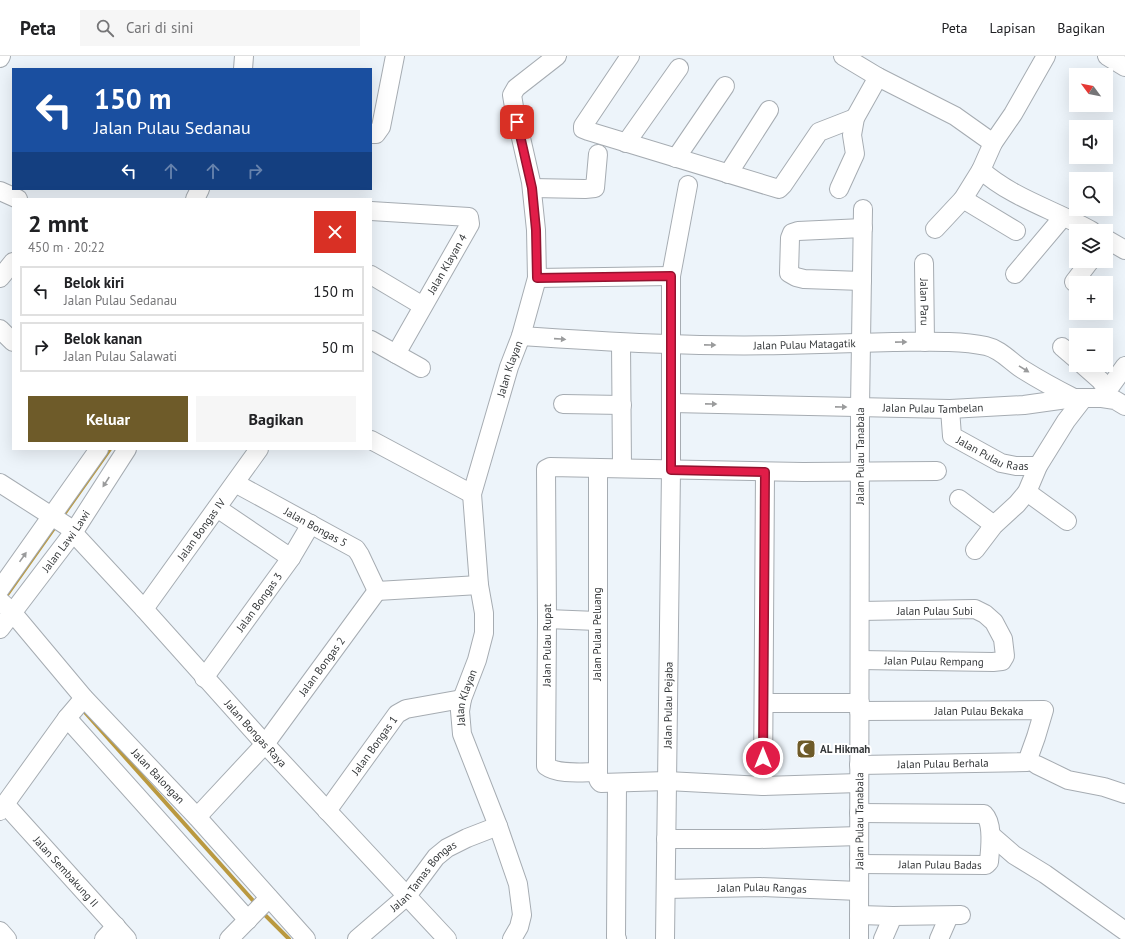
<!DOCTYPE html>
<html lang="id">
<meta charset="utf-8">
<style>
body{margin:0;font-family:"PT Sans",sans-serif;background:#f6f6f6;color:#202124;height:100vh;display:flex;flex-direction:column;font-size:15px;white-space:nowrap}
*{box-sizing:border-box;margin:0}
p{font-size:13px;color:#757577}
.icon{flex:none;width:22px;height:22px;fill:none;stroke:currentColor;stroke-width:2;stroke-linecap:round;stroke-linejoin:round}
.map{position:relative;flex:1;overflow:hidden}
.sheet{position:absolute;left:12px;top:142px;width:360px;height:252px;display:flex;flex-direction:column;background:#fff;border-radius:0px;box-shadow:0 4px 16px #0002}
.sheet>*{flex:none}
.top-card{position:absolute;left:12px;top:12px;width:360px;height:122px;border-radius:0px;box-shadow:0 4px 16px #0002;background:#1a4fa0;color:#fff;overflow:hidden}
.needle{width:26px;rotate:302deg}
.fabs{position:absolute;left:1069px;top:12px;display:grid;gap:8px}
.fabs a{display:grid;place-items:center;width:44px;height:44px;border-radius:0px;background:#fff;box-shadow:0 4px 16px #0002;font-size:20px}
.pin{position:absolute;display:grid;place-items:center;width:34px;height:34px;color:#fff;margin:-17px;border-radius:8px;box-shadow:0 2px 6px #0006}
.me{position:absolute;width:44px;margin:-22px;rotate:0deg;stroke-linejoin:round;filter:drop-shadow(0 0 3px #0008)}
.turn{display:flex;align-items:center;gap:14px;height:84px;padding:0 16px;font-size:18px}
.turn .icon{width:52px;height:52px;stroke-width:2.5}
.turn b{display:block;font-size:28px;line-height:34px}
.lanes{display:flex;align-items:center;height:38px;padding:0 16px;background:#0003;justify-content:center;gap:20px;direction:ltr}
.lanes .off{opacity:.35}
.round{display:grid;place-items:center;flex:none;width:42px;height:42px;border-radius:0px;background:#f6f6f6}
.head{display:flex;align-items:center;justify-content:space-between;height:68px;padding:0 16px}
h1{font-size:24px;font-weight:700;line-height:30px}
.cta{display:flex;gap:8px;margin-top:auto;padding:8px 16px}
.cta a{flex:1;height:46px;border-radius:0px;background:#6e5b29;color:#fff;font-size:16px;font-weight:700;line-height:46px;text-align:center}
.cta a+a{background:#f6f6f6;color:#202124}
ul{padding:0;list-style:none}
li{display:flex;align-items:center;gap:12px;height:50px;margin:0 8px 6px;padding:0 8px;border:2px solid #e0e0e0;border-radius:0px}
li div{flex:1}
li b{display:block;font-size:15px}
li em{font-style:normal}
header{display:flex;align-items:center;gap:24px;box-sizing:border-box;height:56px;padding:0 20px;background:#fff;border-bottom:1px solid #e0e0e0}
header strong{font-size:19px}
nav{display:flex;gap:22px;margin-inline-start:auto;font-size:14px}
.search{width:280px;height:36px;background:#f6f6f6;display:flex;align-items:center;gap:10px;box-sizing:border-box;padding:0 14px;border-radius:0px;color:#757577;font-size:15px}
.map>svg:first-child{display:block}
</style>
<header>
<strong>Peta</strong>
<div class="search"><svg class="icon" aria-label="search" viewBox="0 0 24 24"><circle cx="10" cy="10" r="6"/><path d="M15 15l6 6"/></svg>Cari di sini</div>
<nav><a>Peta</a><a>Lapisan</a><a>Bagikan</a></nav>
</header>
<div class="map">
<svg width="1125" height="883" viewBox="0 0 1125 883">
<rect width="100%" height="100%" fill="#edf4fa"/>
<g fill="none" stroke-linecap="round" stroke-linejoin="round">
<path stroke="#ba9940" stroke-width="4" d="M 62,461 L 110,393
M 4,543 L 57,468
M 82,653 L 257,849
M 262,856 L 289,883"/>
<defs>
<g id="minor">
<path d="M 630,0 L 583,70 L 583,73 L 588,75 L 779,133 L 783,129 L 819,76 L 855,62"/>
<path d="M 843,0 L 878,21 L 955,60 L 993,87"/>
<path d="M 1046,0 L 1013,58 L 993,87 L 981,114 C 1012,142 1055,154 1092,175"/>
<path d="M 1107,0 L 1125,11"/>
<path d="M 0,2 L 1,0"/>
<path d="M 243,13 L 244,0"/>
<path d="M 371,78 L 376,78 L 381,71 L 395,0"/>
<path d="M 626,87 L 679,12"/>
<path d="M 676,102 L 725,30"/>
<path d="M 728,118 L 769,54"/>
<path d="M 532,132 L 585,133 L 595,132 L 598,98"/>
<path d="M 839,133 L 855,98 L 852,79 L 855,62 L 878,21"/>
<path d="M 0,135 L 18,143"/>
<path d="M 195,143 L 200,133"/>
<path d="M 963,143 L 1016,175"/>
<path d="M 371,155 L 469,161 L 470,168 L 396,298"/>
<path d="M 935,173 L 963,143 L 981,114"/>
<path d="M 1106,183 L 1125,194"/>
<path id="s1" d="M 924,207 L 925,286"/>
<path d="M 1015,218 L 1063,161"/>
<path d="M 371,219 L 423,250"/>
<path d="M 0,222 L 13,206"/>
<path d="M 537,222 L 671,220"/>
<path d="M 862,225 L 804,223 L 796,221 L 789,217 L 790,182 L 792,177 L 798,175 L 863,172"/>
<path d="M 1074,226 L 1090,205"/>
<path d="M 0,273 L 13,286"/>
<path id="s2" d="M 521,280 C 609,286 696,291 784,289 C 820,288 856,287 893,286 C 922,286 958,284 986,290 C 1000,293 1010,305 1022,313 C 1038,323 1056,333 1074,342"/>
<path d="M 371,284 L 421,312"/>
<path d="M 621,287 L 622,412"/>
<path d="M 1062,291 L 1076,303"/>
<path d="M 1083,309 L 1100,324 L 1107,333"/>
<path d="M 1102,342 L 1125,310"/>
<path id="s3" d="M 672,347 L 950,353 L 1024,349 L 1074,342 L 1102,342 L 1115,344 L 1125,350"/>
<path d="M 563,348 L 622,349"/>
<path id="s4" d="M 950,353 L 952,380 L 1001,407 L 1016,410 L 1038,410"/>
<path d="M 371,384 L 472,438"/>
<path d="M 598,412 L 598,716 C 598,721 597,724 601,727 L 667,725 L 763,730 L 859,727"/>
<path id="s5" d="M 0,427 L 67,470 L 144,553 L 265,688 L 447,883"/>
<path id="s6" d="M 235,427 L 356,493 L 360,499 L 377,535"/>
<path d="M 1027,436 L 1067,465"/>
<path d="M 959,443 L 994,469"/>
<path d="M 217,452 L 291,502"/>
<path d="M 975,494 L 994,469 L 1017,448 L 1027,436 L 1038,410 L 1066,365 L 1083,343"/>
<path d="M 0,533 L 99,393"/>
<path d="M 377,535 L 479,529"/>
<path id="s7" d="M 0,545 L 12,556 L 84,642 L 197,761 L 306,883"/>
<path id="s8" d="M 144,553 L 259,393"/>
<path d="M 547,563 L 597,565"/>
<path id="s9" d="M 0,573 L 73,477 L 127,393"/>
<path id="s10" d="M 860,604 L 993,606 L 1002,605 L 1005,600 L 1003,583 L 994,566 L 985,558 L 975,553 L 860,555"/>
<path id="s11" d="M 204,622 L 291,502 L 311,468"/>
<path d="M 764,647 L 860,647"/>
<path d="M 67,662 L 248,864"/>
<path id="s12" d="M 859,709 L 1027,706 L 1036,681 L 1044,654 L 859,655"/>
<path d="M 1037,709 L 1068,724 L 1104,731 L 1125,738"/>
<path id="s13" d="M 598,716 C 583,716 558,719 546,710 L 547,563 L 546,413 L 550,411 C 635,412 719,415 803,416 C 848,416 892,415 937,415"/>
<path d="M 617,727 L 616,881 L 617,883"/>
<path d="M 763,730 L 765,416"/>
<path id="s14" d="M 5,748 L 127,883"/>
<path d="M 0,755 L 67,662 L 84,642"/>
<path id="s15" d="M 327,755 L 397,658 L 406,653 L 462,643"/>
<path id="s16" d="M 197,761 L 265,688 L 377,535"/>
<path d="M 991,779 L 1014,799 L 1045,818 L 1125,875"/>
<path d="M 666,783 L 759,783 L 859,780"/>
<path id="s17" d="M 859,808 L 986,809 L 989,806 C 990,793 994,768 984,758 L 859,757"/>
<path id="s18" d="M 666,833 L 760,831 L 859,835"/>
<path d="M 859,859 L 893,860 L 961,859"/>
<path d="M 0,875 L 7,883"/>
<path d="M 104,883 L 116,870"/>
<path d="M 229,883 L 269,842"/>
<path id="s19" d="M 357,883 L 407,840 L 436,801 L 447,792 L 467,782 L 498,770"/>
<path id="s20" d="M 512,883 L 519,871 L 522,859 L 518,828 L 498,770 L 462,678 L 460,655 L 462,643 L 477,604 L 484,577 L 484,557 L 479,529 L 472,438 L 509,311 L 521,280 L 537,222 L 536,174 L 531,126 L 514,51 L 512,39 L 516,32 L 557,0"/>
<path id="s21" d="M 665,883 L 671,414 L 671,220 L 688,129"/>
<path id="s22" d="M 859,883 L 860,352 L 863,153"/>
<path d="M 883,883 L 893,860"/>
<path d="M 939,883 L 949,860"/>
</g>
</defs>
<use href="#minor" stroke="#a6acb2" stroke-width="20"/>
<use href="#minor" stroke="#fff" stroke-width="18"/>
</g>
<defs><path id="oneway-solid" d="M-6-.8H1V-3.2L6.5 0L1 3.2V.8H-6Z"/></defs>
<g fill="#9a9b9c">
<use href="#oneway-solid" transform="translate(560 283) rotate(4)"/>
<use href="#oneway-solid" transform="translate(901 286) rotate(-1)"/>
<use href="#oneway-solid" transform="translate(710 289) rotate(1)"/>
<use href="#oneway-solid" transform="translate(1024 313) rotate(32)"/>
<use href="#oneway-solid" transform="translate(711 348) rotate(1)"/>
<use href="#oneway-solid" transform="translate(841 351) rotate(1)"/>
<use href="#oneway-solid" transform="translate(106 426) rotate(123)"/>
<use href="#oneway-solid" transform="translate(23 501) rotate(-55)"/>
</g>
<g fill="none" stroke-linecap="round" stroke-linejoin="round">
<defs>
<path id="route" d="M 517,66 L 532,132 L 536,174 L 537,222 L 671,220 L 671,414 L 765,416 L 763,702"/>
</defs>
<use href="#route" stroke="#92132f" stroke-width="10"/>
<use href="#route" stroke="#e11d48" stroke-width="7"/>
</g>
<defs>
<symbol id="mosque-square" viewBox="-11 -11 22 22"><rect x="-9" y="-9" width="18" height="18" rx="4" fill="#6e5b29" stroke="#fff"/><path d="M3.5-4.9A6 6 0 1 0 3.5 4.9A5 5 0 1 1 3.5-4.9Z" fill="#fff"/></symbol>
</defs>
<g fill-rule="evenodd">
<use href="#mosque-square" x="795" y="682" width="22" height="22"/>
</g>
<g text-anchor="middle" stroke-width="4" stroke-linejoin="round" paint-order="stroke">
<g font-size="11" fill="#343739" stroke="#fff">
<text transform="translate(447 208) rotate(-60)" y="4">Jalan Klayan 4</text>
<text dy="4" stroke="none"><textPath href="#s1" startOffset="39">Jalan Paru</textPath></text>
<text dy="4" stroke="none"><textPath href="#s2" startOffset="284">Jalan Pulau Matagatik</textPath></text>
<text dy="4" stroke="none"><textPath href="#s20" startOffset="593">Jalan Klayan</textPath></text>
<text dy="4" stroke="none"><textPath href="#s3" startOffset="261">Jalan Pulau Tambelan</textPath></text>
<text dy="4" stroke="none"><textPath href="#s4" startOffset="72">Jalan Pulau Raas</textPath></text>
<text dy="4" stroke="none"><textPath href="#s22" startOffset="483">Jalan Pulau Tanabala</textPath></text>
<text dy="4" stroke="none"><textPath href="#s6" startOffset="92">Jalan Bongas 5</textPath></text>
<text dy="4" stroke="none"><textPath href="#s8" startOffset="98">Jalan Bongas IV</textPath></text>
<text dy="4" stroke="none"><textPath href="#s9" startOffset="110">Jalan Lawi Lawi</textPath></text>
<text dy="4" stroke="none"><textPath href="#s11" startOffset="94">Jalan Bongas 3</textPath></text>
<text x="935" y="559">Jalan Pulau Subi</text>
<text transform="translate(597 578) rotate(-90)" y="4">Jalan Pulau Peluang</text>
<text dy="4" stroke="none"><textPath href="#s13" startOffset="174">Jalan Pulau Rupat</textPath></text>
<text dy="4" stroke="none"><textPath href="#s10" startOffset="74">Jalan Pulau Rempang</textPath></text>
<text dy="4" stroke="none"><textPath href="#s16" startOffset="196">Jalan Bongas 2</textPath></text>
<text dy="4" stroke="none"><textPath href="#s20" startOffset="255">Jalan Klayan</textPath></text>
<text dy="4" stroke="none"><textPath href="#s21" startOffset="234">Jalan Pulau Pejaba</textPath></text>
<text x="979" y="659">Jalan Pulau Bekaka</text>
<text dy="4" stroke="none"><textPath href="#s5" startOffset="360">Jalan Bongas Raya</textPath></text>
<text dy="4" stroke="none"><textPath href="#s15" startOffset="81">Jalan Bongas 1</textPath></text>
<text dy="4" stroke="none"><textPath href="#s12" startOffset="84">Jalan Pulau Berhala</textPath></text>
<text dy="4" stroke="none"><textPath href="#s7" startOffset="236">Jalan Balongan</textPath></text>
<text dy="4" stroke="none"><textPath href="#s22" startOffset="118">Jalan Pulau Tanabala</textPath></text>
<text dy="4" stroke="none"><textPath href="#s17" startOffset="81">Jalan Pulau Badas</textPath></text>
<text dy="4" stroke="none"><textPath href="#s14" startOffset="91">Jalan Sembakung II</textPath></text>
<text dy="4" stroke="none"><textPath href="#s19" startOffset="92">Jalan Tamas Bongas</textPath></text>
<text dy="4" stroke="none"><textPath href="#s18" startOffset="96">Jalan Pulau Rangas</textPath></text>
</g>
<g font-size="11" font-weight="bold" fill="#343739" stroke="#fff" text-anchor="start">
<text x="820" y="697">AL Hikmah</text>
</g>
</g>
</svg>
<div class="fabs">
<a><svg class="needle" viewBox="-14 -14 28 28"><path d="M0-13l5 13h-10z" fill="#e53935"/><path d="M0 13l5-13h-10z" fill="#757577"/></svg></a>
<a><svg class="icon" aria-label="sound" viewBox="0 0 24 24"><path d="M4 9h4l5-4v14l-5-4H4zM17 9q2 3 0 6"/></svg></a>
<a><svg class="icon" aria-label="search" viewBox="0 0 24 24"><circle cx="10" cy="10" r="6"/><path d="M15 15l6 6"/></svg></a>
<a><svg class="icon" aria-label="layers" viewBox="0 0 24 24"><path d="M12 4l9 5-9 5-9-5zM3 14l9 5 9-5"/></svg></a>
<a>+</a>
<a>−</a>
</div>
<div class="pin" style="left:517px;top:66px;background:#d93025"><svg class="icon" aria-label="arrive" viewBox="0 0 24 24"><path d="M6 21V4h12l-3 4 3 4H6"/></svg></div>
<svg class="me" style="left:763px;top:702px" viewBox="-20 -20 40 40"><circle r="17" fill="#e11d48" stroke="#fff" stroke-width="3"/><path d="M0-11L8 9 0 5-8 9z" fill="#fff"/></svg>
<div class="top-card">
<div class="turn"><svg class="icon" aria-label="left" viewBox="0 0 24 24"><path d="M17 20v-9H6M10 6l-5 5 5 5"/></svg><div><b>150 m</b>Jalan Pulau Sedanau</div></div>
<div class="lanes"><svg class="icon" aria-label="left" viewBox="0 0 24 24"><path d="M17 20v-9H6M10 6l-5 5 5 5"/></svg><svg class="icon off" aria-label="ahead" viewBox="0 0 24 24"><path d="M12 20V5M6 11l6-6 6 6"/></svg><svg class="icon off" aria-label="ahead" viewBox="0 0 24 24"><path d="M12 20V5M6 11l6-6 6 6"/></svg><svg class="icon off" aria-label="right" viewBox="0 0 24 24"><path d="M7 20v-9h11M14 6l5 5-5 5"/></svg></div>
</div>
<section class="sheet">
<div class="head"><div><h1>2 mnt</h1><p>450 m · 20:22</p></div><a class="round" style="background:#d93025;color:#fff"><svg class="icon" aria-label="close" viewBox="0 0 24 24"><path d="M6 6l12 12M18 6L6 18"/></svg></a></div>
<ul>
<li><svg class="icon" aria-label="left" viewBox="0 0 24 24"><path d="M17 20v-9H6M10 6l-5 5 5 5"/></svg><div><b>Belok kiri</b><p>Jalan Pulau Sedanau</p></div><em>150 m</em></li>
<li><svg class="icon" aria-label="right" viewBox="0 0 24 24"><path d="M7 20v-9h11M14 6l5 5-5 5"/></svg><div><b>Belok kanan</b><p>Jalan Pulau Salawati</p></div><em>50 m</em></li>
</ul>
<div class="cta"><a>Keluar</a><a>Bagikan</a></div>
</section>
</div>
